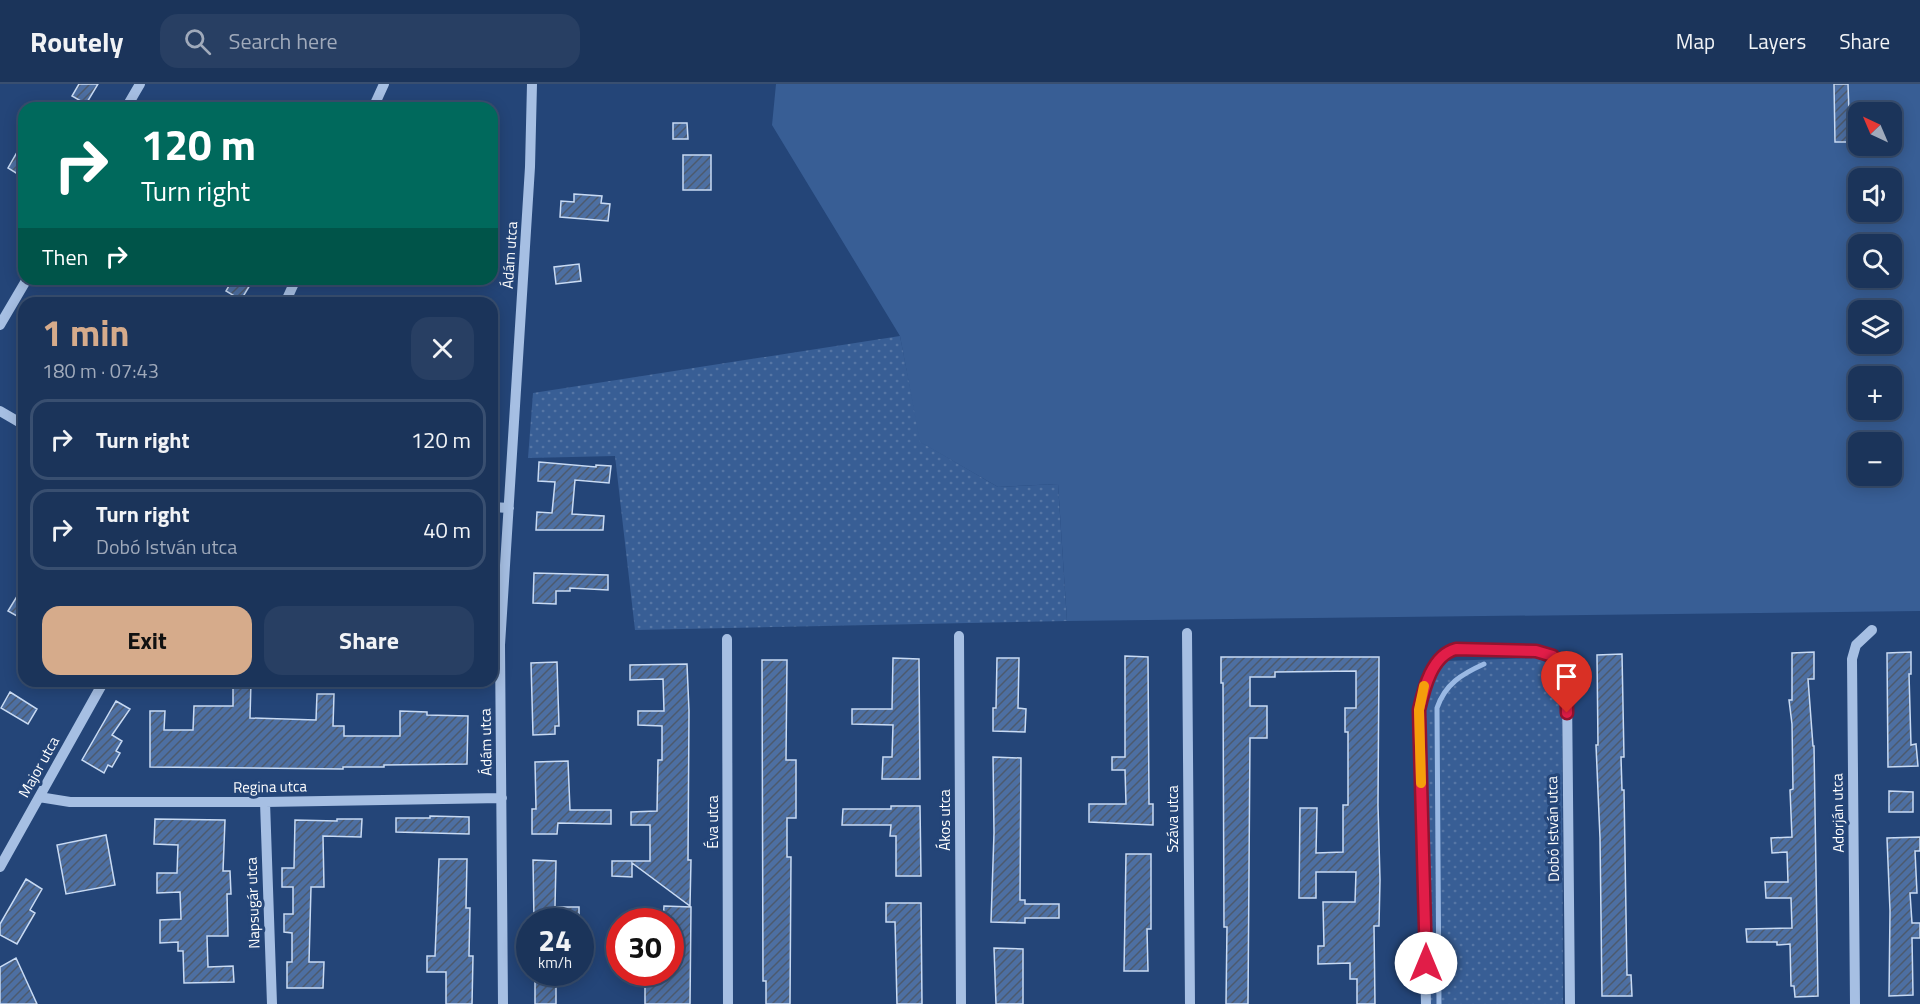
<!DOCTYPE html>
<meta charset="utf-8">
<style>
body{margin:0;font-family:"Titillium Web",sans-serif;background:#283f63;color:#f1f3f6;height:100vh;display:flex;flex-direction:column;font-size:22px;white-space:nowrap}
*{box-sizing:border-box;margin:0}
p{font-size:20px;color:#a0aabb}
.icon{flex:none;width:33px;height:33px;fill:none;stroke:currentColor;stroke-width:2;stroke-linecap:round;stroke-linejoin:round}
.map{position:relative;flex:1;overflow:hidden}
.details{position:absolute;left:18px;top:213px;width:480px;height:390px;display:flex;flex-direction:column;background:#1b345a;border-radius:18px;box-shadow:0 3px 15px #0003,0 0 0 2px #394f70}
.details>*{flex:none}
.top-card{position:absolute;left:18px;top:18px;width:480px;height:183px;border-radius:18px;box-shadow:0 3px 15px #0003,0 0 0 2px #394f70;background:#00695c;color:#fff;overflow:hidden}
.needle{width:39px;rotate:316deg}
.buttons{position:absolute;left:1848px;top:18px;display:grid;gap:12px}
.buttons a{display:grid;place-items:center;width:54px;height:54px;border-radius:12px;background:#1b345a;box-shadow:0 3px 15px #0003,0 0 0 2px #394f70;font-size:30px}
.speed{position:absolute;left:516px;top:824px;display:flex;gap:12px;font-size:30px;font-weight:700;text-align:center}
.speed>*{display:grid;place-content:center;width:78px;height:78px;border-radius:50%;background:#1b345a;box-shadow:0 3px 15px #0003,0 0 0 2px #394f70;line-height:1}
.speed small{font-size:15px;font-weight:400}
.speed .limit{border:9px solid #d22;background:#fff;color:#111}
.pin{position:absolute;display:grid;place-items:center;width:51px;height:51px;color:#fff;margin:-62px -26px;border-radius:50% 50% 50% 0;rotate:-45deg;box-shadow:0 0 6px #0007}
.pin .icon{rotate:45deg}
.me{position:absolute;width:66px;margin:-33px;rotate:0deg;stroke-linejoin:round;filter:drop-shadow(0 0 4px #0008)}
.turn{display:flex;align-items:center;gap:21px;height:126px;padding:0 24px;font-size:27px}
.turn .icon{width:78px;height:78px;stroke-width:2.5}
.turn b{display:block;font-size:42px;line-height:51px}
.then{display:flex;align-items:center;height:57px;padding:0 24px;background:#0003;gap:12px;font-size:22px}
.round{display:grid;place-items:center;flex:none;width:63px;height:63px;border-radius:18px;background:#283f63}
.overview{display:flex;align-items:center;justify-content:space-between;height:102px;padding:0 24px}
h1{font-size:36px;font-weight:700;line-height:45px;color:#d6ab8b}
.button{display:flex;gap:12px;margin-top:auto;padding:12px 24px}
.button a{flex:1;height:69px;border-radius:18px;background:#d6ab8b;color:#111;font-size:24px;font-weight:700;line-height:69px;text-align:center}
.button a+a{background:#283f63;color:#f1f3f6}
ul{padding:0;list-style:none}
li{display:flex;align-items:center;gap:18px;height:81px;margin:0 12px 9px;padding:0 12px;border:3px solid #394f70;border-radius:18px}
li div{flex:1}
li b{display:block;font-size:22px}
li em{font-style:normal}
header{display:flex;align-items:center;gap:36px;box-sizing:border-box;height:84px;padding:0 30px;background:#1b345a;border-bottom:2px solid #394f70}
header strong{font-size:28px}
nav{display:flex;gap:33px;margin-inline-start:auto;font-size:21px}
.search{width:420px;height:54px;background:#283f63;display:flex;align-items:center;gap:15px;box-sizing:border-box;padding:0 21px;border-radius:18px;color:#a0aabb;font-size:22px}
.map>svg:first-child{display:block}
</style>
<header>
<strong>Routely</strong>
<div class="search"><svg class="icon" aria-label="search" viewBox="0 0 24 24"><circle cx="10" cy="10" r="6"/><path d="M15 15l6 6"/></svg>Search here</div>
<nav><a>Map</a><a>Layers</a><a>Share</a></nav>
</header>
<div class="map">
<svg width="1920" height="920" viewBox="0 0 1920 920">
<defs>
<pattern id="grass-dots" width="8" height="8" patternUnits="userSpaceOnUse" patternTransform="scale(1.5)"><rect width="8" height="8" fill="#385e95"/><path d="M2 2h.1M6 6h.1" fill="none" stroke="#5676a5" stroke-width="1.8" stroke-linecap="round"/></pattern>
<pattern id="building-hatch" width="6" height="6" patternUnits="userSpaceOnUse" patternTransform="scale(1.5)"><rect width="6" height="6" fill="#4d6fa2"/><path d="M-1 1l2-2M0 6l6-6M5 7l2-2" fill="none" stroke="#4c5a6e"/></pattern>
</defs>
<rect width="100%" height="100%" fill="#244578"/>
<path fill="url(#grass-dots)" d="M 900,252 L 921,358 L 998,403 L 1058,400 L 1067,537 L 635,546 L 615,372 L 528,374 L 533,309 Z
M 1536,574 C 1559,582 1557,593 1562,614 L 1563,920 L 1426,920 L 1423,624 L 1435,594 L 1444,577 Z"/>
<path fill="#385e95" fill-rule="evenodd" d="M 776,0 L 1920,0 L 1920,527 L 1067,537 L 1058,400 L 998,403 L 920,358 L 900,252 L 772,41 ZM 1858,28 L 1892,28 L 1892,62 L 1858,62 ZM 1858,94 L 1892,94 L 1892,128 L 1858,128 ZM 1858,160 L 1892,160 L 1892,194 L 1858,194 ZM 1858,226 L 1892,226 L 1892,260 L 1858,260 ZM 1858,292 L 1892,292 L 1892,326 L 1858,326 ZM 1858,358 L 1892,358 L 1892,392 L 1858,392 Z"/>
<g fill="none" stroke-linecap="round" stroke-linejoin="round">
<path stroke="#9ab9e4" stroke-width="5" d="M 1439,920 L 1437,624 C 1445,600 1462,590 1484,580"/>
</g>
<path fill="url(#building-hatch)" stroke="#c8daf3" stroke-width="1.5" d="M 79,0 L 98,0 L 86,20 L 72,12 Z
M 1834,0 L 1848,0 L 1850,58 L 1835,58 Z
M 673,39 L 687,39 L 688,55 L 673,55 Z
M 24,56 L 24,94 L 8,84 Z
M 683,71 L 711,71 L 711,106 L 683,106 Z
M 574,110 L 602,112 L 601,119 L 610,120 L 608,137 L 560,133 L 561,117 L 574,118 Z
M 579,180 L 581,197 L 556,200 L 554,183 Z
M 233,195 L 240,195 L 250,201 L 241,216 L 226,207 Z
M 539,378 L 596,383 L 596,381 L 611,382 L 609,399 L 575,396 L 572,430 L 604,432 L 603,446 L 536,446 L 537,428 L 552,429 L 555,398 L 538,397 Z
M 534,489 L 608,491 L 608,506 L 570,504 L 570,507 L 556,507 L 556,520 L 533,519 Z
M 24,501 L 24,536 L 8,527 Z
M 1814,568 L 1814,595 L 1808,595 L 1813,662 L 1814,662 L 1818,912 L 1795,913 L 1794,902 L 1791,902 L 1790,860 L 1777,861 L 1777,858 L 1747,858 L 1746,845 L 1792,844 L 1791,814 L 1766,814 L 1765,798 L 1788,798 L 1787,768 L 1772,769 L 1771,754 L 1792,753 L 1790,706 L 1793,705 L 1792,640 L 1789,616 L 1792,616 L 1792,569 Z
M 1911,568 L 1911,590 L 1909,590 L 1911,661 L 1916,660 L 1918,682 L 1888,683 L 1887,569 Z
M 1622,570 L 1624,673 L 1621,673 L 1622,706 L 1624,706 L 1627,891 L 1631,891 L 1632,912 L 1602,912 L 1600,754 L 1596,661 L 1598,661 L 1597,571 Z
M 1125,572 L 1148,573 L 1149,720 L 1153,720 L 1153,741 L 1089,738 L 1089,720 L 1126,720 L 1125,686 L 1112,686 L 1112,673 L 1125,673 Z
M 1221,573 L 1379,573 L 1378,721 L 1380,796 L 1379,842 L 1374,842 L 1375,920 L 1357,920 L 1357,895 L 1350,895 L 1350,879 L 1318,880 L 1318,862 L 1324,862 L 1323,818 L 1355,818 L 1356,788 L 1316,788 L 1316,814 L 1299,814 L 1300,724 L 1317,724 L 1316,769 L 1343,768 L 1343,721 L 1348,721 L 1348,648 L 1345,648 L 1345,624 L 1356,624 L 1356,587 L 1275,588 L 1275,593 L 1250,593 L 1250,622 L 1267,622 L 1267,654 L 1250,654 L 1248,920 L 1226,920 L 1227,843 L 1224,843 L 1223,599 L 1221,599 Z
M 893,574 L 919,575 L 920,695 L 882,695 L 883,673 L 892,673 L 893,641 L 852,640 L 852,625 L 892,625 Z
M 997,574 L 1019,574 L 1018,624 L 1026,625 L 1025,648 L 993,647 L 993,624 L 996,624 Z
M 762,576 L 787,576 L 786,676 L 796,676 L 796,734 L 787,734 L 787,773 L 791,773 L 790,920 L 766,920 L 766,897 L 763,897 Z
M 557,578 L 559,642 L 555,642 L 555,650 L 533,651 L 531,579 Z
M 687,580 L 689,627 L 688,776 L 691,776 L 690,822 L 632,779 L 632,793 L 612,792 L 612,777 L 650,777 L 650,741 L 631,741 L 631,728 L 657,727 L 658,676 L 662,676 L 662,642 L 638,641 L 638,627 L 664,627 L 663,595 L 630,596 L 630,581 Z
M 233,597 L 251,597 L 250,634 L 316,636 L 317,610 L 334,610 L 333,642 L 344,642 L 344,652 L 400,652 L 400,627 L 427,628 L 427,631 L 468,632 L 467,680 L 384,681 L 384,683 L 343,683 L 343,685 L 150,683 L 150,627 L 165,627 L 164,646 L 193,646 L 194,622 L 233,622 Z
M 10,608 L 37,625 L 28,640 L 1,624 Z
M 116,617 L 130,625 L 112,651 L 122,657 L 116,667 L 120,669 L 112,683 L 108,681 L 104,689 L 82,676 Z
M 993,673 L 1021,674 L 1020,816 L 1025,816 L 1025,820 L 1059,820 L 1059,834 L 1025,834 L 1025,839 L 991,838 L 994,749 Z
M 568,677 L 570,726 L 611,726 L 611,740 L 558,739 L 557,750 L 532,750 L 532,725 L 536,725 L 535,678 Z
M 1889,707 L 1913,708 L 1913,728 L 1889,728 Z
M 891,722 L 920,722 L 921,792 L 896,792 L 896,752 L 890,752 L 891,741 L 842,741 L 843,725 L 891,725 Z
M 430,732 L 469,733 L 469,750 L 396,748 L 396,734 L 430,734 Z
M 155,735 L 225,736 L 223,787 L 230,787 L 231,810 L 227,810 L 228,852 L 207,852 L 208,883 L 233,882 L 234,898 L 184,899 L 183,867 L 178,867 L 178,858 L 160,859 L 160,836 L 181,835 L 180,808 L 157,809 L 157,789 L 177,789 L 178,761 L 154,760 Z
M 337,735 L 362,735 L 361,753 L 323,752 L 324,803 L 311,803 L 309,878 L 324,878 L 323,904 L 287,904 L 287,878 L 292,878 L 292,849 L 284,848 L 284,830 L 293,830 L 293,803 L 282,803 L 282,784 L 294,784 L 295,736 L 337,737 Z
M 106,751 L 115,801 L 66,810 L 57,761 Z
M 1920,753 L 1920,767 L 1915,767 L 1917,809 L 1910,809 L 1912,839 L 1920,839 L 1920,854 L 1912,854 L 1913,911 L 1889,912 L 1890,827 L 1887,754 Z
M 1126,770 L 1151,770 L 1151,845 L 1147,845 L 1148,887 L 1124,887 Z
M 439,775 L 467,775 L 466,824 L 470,824 L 469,872 L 473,872 L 472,920 L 446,920 L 446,888 L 427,888 L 427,872 L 435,872 Z
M 533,776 L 556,777 L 555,823 L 579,823 L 579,837 L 534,837 Z
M 26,795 L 42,805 L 30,826 L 35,829 L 17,860 L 0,851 L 0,840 Z
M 886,819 L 921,819 L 922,920 L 897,920 L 895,838 L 886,838 Z
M 664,822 L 691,823 L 690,920 L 645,920 L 645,888 L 670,888 L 670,837 L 663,837 Z
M 994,864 L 1023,865 L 1023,920 L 996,920 Z
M 16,874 L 37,920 L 0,920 L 0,883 Z
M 535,888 L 556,888 L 556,920 L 535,920 Z"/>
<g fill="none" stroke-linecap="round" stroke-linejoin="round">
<path stroke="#a6bfe3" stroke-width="10" d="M 126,24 L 140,0
M 373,24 L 384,0
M 285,219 L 296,195
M 0,241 L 27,195
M 0,327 L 24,341
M 492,423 L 509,424
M 1187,549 L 1190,920
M 959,552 L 961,920
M 727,555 L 728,920
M 39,713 L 70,718 L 265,718 L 502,714
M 265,718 L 272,920
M 0,783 L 104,597
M 503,920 L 500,561 L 530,83 L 532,0
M 1426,920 L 1419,626 C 1424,604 1432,571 1456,565 L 1536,567 L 1553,572 L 1563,588 L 1567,607 L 1570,920
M 1855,920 L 1852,575 L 1856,561 L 1872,546"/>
</g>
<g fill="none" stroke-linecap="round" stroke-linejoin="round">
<defs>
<path id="route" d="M 1426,879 L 1419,626 C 1424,604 1432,571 1456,565 L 1536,567 L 1553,572 C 1565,592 1567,606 1567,629"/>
</defs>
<use href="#route" stroke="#92132f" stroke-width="15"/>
<use href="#route" stroke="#e11d48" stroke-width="10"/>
<path stroke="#f59e0b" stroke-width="10" d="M 1421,699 L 1419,626 L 1424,602"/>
</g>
<g text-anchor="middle" stroke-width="6" stroke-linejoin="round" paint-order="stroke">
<g font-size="15" fill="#fff" stroke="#244578">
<text transform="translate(510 171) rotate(-86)" y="5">Ádám utca</text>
<text transform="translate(486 658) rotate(-91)" y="5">Ádám utca</text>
<text transform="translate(39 683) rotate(-61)" y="5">Major utca</text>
<text transform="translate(270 703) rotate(-1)" y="5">Regina utca</text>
<text transform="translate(1838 729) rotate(-91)" y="5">Adorján utca</text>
<text transform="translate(1173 735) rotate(-90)" y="5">Száva utca</text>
<text transform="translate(945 736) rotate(-90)" y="5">Ákos utca</text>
<text transform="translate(713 738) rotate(-90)" y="5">Éva utca</text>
<text transform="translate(1553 745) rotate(-91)" y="5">Dobó István utca</text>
<text transform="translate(253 819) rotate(-92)" y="5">Napsugár utca</text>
</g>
</g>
</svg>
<div class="buttons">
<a><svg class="needle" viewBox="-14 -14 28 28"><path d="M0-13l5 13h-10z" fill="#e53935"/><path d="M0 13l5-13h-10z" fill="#a0aabb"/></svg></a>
<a><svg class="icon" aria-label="sound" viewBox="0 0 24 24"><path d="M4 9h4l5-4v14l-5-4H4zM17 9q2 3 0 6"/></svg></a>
<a><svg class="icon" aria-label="search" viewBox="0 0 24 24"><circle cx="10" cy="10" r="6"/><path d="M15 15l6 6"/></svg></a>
<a><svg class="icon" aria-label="layers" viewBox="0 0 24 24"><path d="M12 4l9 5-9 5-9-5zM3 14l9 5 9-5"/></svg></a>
<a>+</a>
<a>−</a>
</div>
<div class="speed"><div>24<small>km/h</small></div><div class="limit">30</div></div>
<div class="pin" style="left:1567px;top:629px;background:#d93025"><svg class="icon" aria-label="arrive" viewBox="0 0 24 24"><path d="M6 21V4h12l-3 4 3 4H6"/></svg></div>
<svg class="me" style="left:1426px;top:879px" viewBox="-20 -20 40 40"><circle r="19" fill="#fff"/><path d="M0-13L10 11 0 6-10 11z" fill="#e11d48"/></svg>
<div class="top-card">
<div class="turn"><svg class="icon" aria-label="right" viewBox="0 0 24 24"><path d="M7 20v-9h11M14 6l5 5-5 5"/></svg><div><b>120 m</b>Turn right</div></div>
<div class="then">Then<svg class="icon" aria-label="right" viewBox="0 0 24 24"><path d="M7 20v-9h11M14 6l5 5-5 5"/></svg></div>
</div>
<section class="details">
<div class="overview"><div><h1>1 min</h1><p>180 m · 07:43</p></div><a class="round"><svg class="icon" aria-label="close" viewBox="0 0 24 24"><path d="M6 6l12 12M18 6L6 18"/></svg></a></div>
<ul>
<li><svg class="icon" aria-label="right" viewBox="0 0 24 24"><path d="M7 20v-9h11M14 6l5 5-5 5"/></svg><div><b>Turn right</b></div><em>120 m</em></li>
<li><svg class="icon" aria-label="right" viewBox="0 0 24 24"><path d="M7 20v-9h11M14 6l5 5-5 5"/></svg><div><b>Turn right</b><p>Dobó István utca</p></div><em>40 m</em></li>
</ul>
<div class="button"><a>Exit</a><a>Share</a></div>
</section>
</div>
